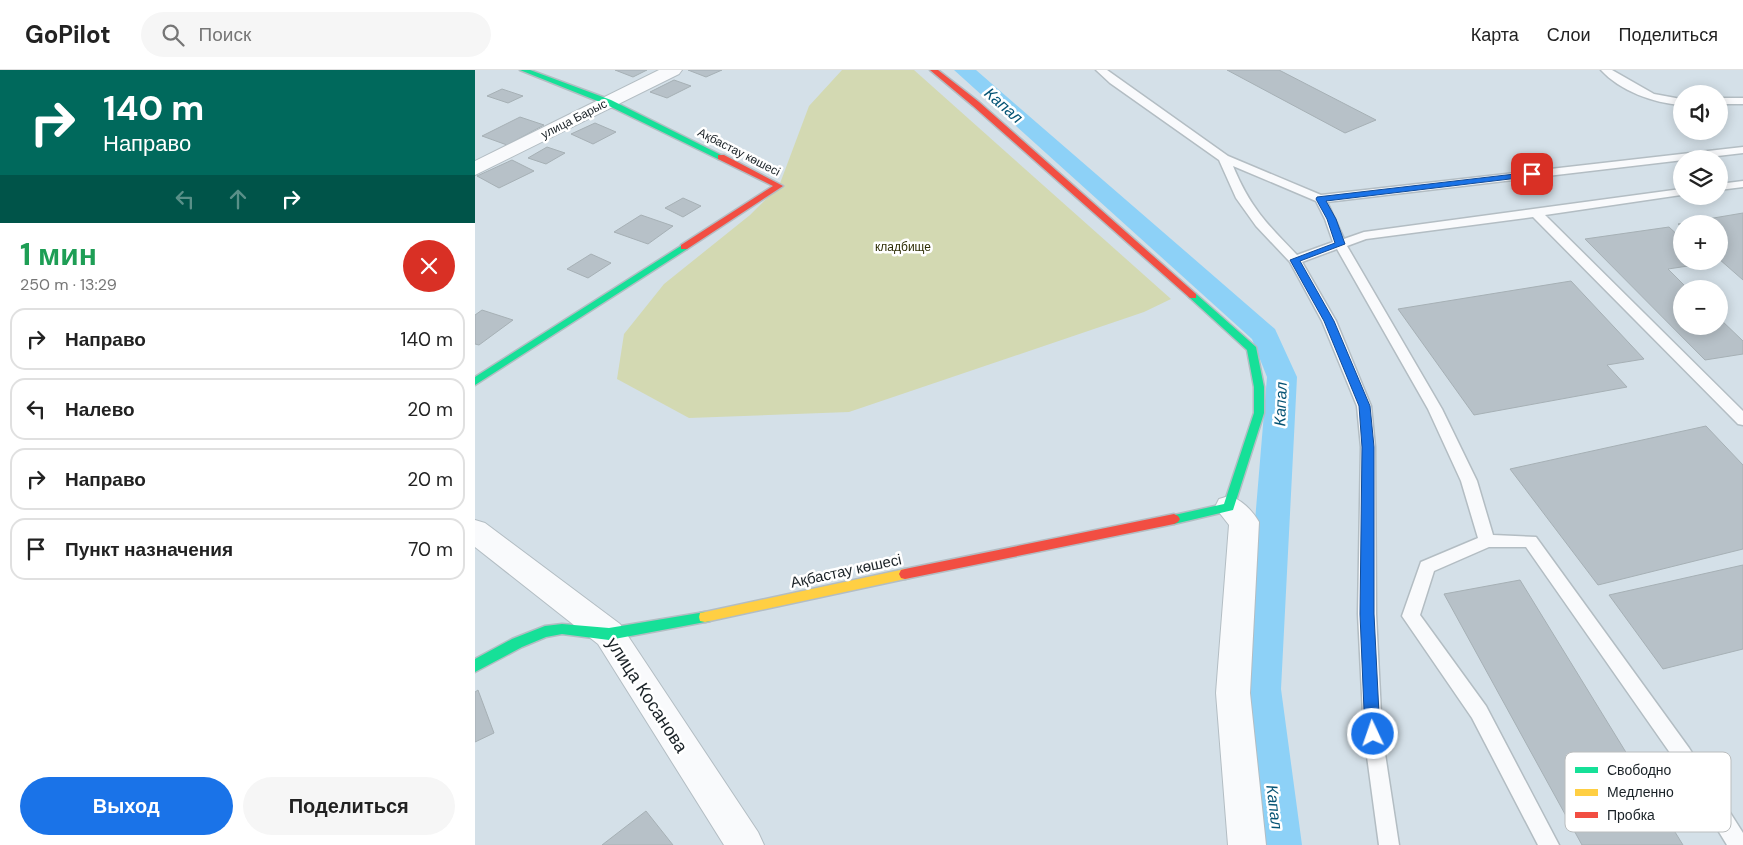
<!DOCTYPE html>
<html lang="ru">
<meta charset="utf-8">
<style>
body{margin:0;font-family:"DM Sans",sans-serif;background:#f6f6f6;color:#222;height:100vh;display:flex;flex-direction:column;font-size:19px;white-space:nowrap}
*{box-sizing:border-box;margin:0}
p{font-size:16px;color:#767676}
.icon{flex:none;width:28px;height:28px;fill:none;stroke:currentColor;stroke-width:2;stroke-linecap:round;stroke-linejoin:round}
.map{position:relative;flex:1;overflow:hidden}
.sheet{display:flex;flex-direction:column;background:#fff;width:475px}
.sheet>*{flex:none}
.banner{background:#00695c;color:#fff;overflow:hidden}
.tools{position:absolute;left:1198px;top:15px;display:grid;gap:10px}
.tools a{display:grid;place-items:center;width:55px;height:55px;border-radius:50%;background:#fff;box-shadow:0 2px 12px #0003;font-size:25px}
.pin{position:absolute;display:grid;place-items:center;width:42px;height:42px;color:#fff;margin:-21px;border-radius:10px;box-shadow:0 2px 8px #0006}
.me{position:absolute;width:55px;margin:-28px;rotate:357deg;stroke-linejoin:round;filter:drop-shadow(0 0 4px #0008)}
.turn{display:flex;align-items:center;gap:18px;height:105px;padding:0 20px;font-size:22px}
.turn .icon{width:65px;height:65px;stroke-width:2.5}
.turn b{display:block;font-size:35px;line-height:42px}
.lanes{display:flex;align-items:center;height:48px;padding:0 20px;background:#0003;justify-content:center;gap:25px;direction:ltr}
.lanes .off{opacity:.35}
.round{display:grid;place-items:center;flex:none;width:52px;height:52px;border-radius:26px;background:#f6f6f6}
.summary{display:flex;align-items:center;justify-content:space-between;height:85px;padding:0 20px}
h1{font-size:30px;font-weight:800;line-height:38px;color:#1e9e55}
.action{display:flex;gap:10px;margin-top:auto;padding:10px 20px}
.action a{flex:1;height:58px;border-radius:30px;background:#1a73e8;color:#fff;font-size:20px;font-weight:800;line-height:58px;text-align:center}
.action a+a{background:#f6f6f6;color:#222}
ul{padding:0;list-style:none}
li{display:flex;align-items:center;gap:15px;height:62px;margin:0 10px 8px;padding:0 10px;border:2px solid #e0e0e0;border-radius:15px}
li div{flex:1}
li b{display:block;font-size:19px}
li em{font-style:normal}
header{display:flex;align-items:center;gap:30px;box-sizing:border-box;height:70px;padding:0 25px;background:#fff;border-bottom:1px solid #e0e0e0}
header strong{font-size:24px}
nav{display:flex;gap:28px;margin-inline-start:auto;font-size:18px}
.search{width:350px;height:45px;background:#f6f6f6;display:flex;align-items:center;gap:12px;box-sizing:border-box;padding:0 18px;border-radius:28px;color:#767676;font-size:19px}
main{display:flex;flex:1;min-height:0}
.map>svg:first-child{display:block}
</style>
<header>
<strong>GoPilot</strong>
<div class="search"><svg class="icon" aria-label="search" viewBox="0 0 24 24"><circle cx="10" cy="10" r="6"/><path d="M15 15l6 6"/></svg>Поиск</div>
<nav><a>Карта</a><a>Слои</a><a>Поделиться</a></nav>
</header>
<main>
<section class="sheet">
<div class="banner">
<div class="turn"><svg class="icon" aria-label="right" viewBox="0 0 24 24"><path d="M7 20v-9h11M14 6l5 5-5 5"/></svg><div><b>140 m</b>Направо</div></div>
<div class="lanes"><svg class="icon off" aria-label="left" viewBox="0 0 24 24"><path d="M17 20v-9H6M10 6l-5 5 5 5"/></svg><svg class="icon off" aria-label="ahead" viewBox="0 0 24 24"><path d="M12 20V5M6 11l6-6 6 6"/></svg><svg class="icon" aria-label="right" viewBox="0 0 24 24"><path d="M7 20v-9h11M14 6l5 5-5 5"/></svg></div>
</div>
<div class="summary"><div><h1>1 мин</h1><p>250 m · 13:29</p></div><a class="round" style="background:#d93025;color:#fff"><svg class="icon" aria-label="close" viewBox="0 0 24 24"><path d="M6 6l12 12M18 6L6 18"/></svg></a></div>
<ul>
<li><svg class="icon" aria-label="right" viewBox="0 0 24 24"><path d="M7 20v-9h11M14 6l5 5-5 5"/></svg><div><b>Направо</b></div><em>140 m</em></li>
<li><svg class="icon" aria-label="left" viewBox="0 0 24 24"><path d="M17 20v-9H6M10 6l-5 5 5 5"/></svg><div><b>Налево</b></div><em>20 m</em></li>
<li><svg class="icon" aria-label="right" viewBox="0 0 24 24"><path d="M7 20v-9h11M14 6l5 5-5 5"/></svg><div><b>Направо</b></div><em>20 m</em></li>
<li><svg class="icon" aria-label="arrive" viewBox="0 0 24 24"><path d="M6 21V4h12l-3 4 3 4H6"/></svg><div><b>Пункт назначения</b></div><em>70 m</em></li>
</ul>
<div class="action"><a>Выход</a><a>Поделиться</a></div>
</section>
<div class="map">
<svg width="1268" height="775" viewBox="0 0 1268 775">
<rect width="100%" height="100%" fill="#d4e0e8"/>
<path fill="#d3d9b2" d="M 367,0 L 439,0 L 696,229 L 669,242 L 374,342 L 214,348 L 142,309 L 149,264 L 189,214 L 275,145 L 304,116 L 334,36 Z"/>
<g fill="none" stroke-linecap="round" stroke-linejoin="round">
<path fill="#8dd1f7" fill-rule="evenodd" d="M 479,0 L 501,0 L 800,259 L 822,307 L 806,619 L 827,775 L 783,775 L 766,619 L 792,307 L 777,269 Z"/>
</g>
<path fill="#b7c1c8" stroke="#a6b0b5" d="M 140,0 L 172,0 L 158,7 Z
M 213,0 L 247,0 L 231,7 Z
M 752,0 L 804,0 L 901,50 L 870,63 Z
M 199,10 L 216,16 L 192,28 L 175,22 Z
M 27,19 L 48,26 L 33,33 L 12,26 Z
M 45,47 L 69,55 L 32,75 L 7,66 Z
M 120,53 L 141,62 L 118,74 L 96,64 Z
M 72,77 L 90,83 L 71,94 L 53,88 Z
M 37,90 L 59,101 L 24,118 L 2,106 Z
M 208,128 L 226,136 L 208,147 L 190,138 Z
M 1268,143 L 1268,210 L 1244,189 L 1244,154 L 1206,154 L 1206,156 L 1203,154 Z
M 166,145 L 198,156 L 173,174 L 139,162 Z
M 1194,157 L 1206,168 L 1206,191 L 1233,193 L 1193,199 L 1213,219 L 1206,219 L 1206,256 L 1244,256 L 1244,248 L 1268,271 L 1268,284 L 1230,290 L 1110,169 Z
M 116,184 L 136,193 L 113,208 L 92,199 Z
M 1096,211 L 1169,289 L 1132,295 L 1152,317 L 999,345 L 923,239 Z
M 7,240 L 38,250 L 4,275 L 0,274 L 0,245 Z
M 1231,356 L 1268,395 L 1268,479 L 1123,515 L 1035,399 Z
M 1268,495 L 1268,579 L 1188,599 L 1134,525 Z
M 1045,510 L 1208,775 L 1107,775 L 969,524 Z
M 3,620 L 19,663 L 0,672 L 0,622 Z
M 171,741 L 198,775 L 127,775 Z"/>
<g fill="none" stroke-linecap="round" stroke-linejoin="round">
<defs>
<path id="lane" d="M 621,0 L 632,0 L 753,86 L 846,125 L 1268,77 L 1268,83 L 852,132 L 869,169 L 889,162 L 1206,119 L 1206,125 L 1070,145 L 1268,341 L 1268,355 L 1263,354 L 1058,147 L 891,169 L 872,176 L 967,339 L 1002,411 L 1018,465 L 1061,467 L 1214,678 L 1268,763 L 1268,775 L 1252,775 L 1200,690 L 1051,477 L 1014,477 L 959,501 L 945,545 L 1011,636 L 1084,775 L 1063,775 L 997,648 L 927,546 L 946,492 L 1003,468 L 986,411 L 953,339 L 862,179 L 827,192 L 861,251 L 896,336 L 900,377 L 901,544 L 907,664 L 924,775 L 904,775 L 889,664 L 883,544 L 886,377 L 882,336 L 847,251 L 815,192 L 781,156 L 761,128 L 744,90 L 635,13 ZM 758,96 L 841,131 L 850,149 L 858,172 L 822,185 C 791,153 775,137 758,96 Z
M 1126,0 L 1137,0 L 1179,24 L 1206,29 L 1206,35 C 1179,33 1145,21 1126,0 Z
M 1244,28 L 1268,28 L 1268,34 L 1244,34 Z
M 1268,111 L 1268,117 L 1244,120 L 1244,114 Z"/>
<path id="street" d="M 184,0 L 207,0 L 204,4 L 0,105 L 0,91 Z
M 754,426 C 767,430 777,440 784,452 L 775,623 L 791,775 L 753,775 L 741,623 L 754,455 L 740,437 L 744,429 Z
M 0,450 L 10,453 L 145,554 L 283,762 L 289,775 L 249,775 L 123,574 L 0,477 Z"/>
<path id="fast" d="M 45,0 L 55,0 L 136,30 L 250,87 L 243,89 L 130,34 Z
M 209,174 L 213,177 L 212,179 L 0,315 L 0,307 Z
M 718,223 L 721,224 L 781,277 L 789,317 L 789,343 L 758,440 L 699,454 L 695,452 L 693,449 L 695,446 L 749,434 L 779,343 L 779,317 L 772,280 L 715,228 L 713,226 Z
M 230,542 L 235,543 L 236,547 L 235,551 L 230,552 L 134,570 L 87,564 L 71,567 L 47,577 L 0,602 L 0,589 L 37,569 L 70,556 L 87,554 L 134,558 Z"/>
<path id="slow" d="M 430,499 L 434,500 L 436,504 L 434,508 L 430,509 L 230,552 L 225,551 L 224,547 L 225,543 L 230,542 Z"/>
<path id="jam" d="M 455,0 L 463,0 L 504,32 L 721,224 L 721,228 L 715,228 L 498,36 Z
M 243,85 L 249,85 L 308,116 L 212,179 L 206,179 L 206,175 L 298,116 L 243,89 Z
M 699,444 L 703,446 L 705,449 L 703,452 L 699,454 L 430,509 L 426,508 L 424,504 L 426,500 L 430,499 Z"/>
</defs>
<use href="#lane" stroke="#b3bdc3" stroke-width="3"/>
<use href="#street" stroke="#b3bdc3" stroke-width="2"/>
<use href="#fast" stroke="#b3bdc3" stroke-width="3"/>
<use href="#slow" stroke="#b3bdc3" stroke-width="3"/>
<use href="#jam" stroke="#b3bdc3" stroke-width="3"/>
<use href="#lane" fill="#f9fafc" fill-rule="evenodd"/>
<use href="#street" fill="#f9fafc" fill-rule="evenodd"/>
<use href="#fast" fill="#16e098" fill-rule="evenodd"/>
<use href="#slow" fill="#ffcf43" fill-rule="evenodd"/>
<use href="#jam" fill="#f24e42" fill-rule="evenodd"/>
</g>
<path fill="#1a73e8" stroke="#114b97" d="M 1057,102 L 1061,104 L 1060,106 L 851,131 L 861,149 L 870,174 L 825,191 L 859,251 L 895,336 L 899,377 L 899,544 L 905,664 L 903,668 L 898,670 L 893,668 L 890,664 L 885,544 L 887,377 L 884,336 L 849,251 L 815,190 L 860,173 L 852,149 L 841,129 L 842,127 Z"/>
<g text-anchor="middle" stroke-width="5" stroke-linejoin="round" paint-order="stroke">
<g font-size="12" fill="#1a2227" stroke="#fff">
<text transform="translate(99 49) rotate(-27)" y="4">улица Барыс</text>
<text transform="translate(264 82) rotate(27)" y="4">Ақбастау көшесі</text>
</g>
<g font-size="12" fill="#2d2d04" stroke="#fff">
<text x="428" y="181">кладбище</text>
</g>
<g font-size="15" fill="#1a2227" stroke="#fff">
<text transform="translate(371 501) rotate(-12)" y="5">Ақбастау көшесі</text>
</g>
<g font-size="16" font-style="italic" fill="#065475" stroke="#fff">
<text transform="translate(529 35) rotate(41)" y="6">Капал</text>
<text transform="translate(805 334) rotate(-88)" y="6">Капал</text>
<text transform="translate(800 737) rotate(83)" y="6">Капал</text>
</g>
<g font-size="18" fill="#1a2227" stroke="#fff">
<text transform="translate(172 625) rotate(57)" y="6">улица Косанова</text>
</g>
</g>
<rect x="1090" y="682" width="166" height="80" rx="8" fill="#fff" stroke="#babdbe" stroke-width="1"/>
<rect x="1100" y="697" width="23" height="6" fill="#16e098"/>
<rect x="1100" y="719" width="23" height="7" fill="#ffcf43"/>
<rect x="1100" y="742" width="23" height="6" fill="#f24e42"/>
<g font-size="14" fill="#1a2227">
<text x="1132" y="705">Свободно</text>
<text x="1132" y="727">Медленно</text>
<text x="1132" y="750">Пробка</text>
</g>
</svg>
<div class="tools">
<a><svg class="icon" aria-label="sound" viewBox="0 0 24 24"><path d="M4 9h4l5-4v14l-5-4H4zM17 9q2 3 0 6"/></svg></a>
<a><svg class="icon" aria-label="layers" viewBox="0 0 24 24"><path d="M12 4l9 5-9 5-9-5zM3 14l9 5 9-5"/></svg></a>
<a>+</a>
<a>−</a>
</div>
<div class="pin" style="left:1057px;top:104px;background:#d93025"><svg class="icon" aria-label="arrive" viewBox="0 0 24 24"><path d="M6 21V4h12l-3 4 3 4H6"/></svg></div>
<svg class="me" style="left:898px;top:664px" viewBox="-20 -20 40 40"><circle r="17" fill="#1a73e8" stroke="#fff" stroke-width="3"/><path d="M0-11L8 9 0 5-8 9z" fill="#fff"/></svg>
</div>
</main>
